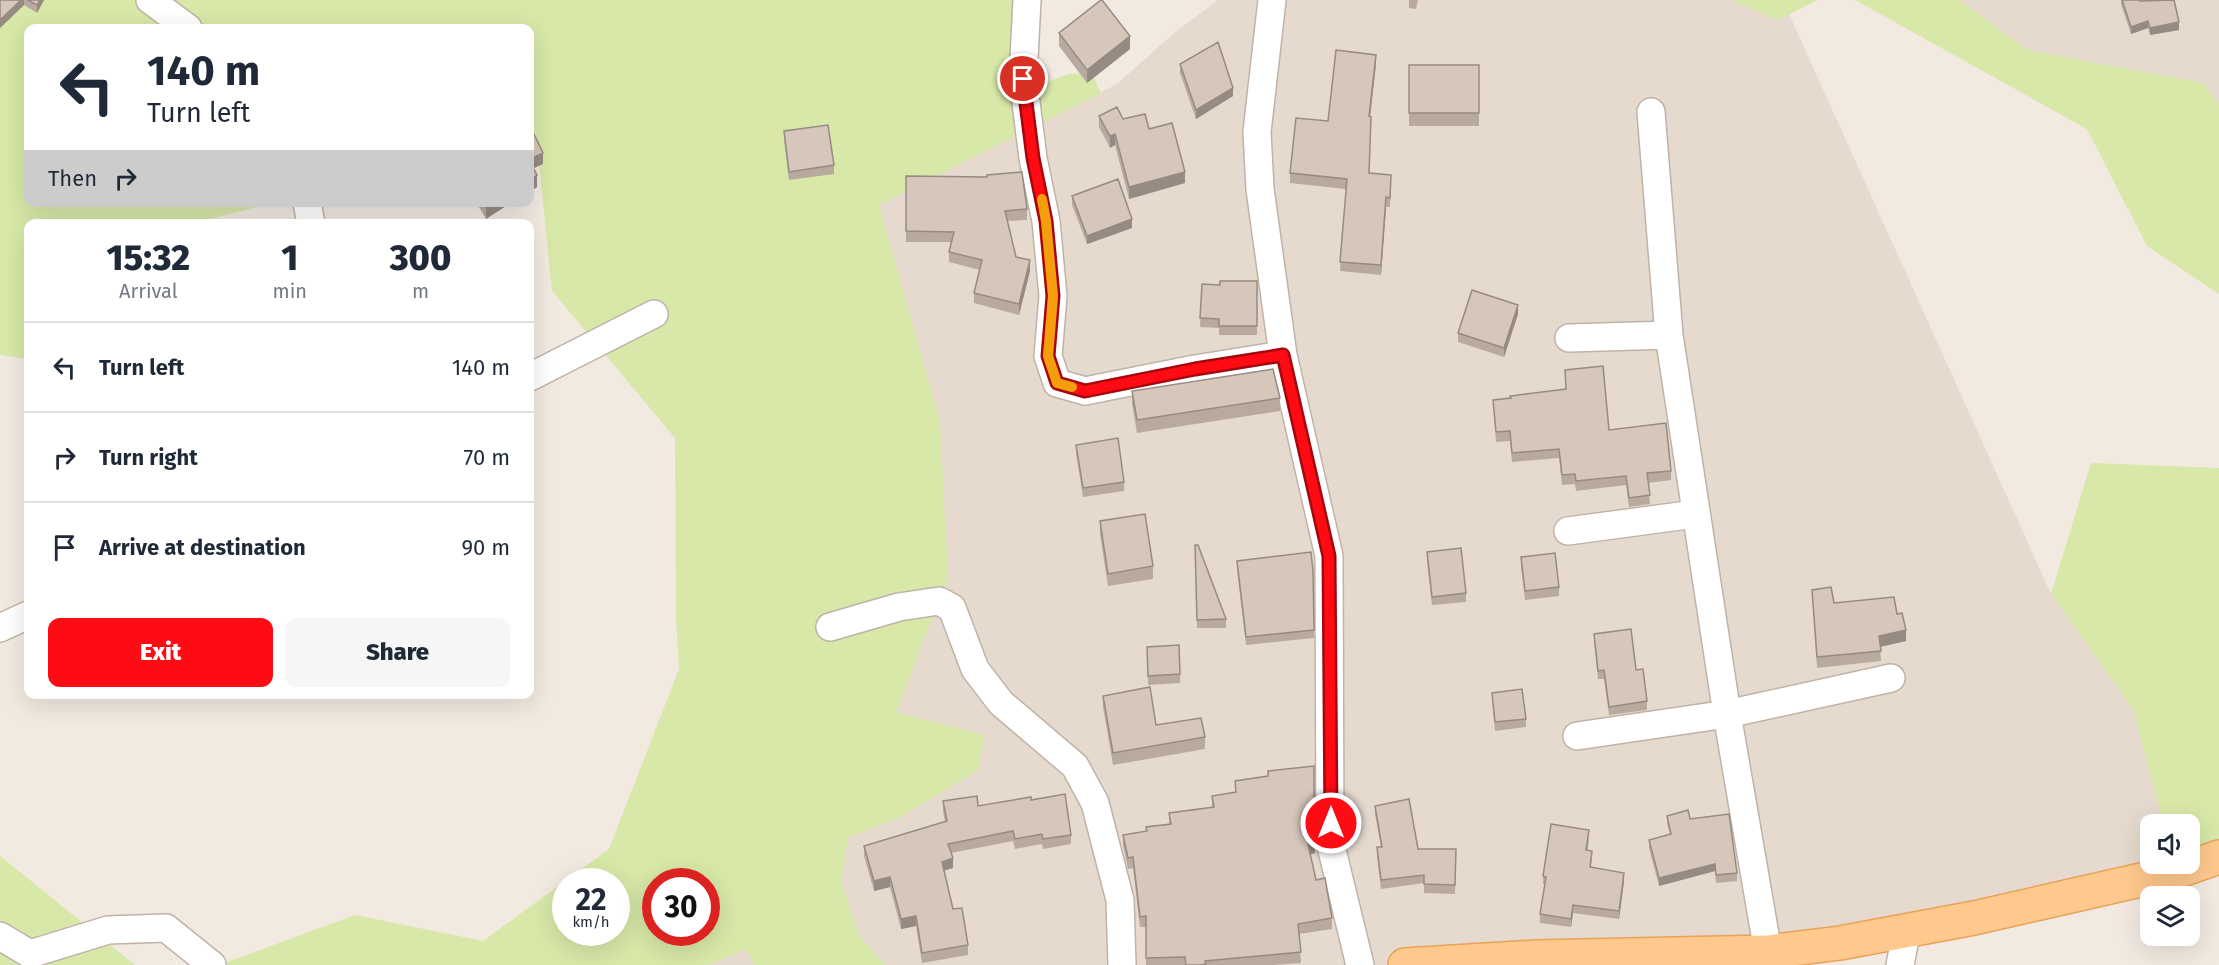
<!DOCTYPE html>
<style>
body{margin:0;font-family:"Fira Sans",sans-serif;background:#f6f6f7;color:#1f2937;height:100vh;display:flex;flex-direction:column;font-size:22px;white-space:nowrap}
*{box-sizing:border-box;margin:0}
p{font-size:20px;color:#747a83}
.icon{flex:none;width:33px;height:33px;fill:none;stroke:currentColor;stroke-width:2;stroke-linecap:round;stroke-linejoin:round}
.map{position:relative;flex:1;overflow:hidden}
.details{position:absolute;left:24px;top:219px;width:510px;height:480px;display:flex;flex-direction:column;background:#fff;border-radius:12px;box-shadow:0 6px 24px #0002}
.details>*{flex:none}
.banner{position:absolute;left:24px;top:24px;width:510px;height:183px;border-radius:12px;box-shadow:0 6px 24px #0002;background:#fff;color:#1f2937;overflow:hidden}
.fabs{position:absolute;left:2140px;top:814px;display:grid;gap:12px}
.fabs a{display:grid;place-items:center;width:60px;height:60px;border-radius:12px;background:#fff;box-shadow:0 6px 24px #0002;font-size:30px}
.speed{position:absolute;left:552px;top:868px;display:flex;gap:12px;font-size:30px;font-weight:700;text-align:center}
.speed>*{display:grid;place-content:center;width:78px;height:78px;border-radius:50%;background:#fff;box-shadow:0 6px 24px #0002;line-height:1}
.speed small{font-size:15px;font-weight:400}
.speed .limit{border:9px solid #d22;background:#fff;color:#111}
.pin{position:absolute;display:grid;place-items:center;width:51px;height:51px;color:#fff;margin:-26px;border:3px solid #fff;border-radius:50%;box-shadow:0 2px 6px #0007}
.me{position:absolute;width:66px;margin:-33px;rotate:0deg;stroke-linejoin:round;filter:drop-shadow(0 0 4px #0008)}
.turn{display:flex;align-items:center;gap:21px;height:126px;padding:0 24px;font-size:27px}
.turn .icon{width:78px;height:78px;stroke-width:2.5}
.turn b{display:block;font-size:42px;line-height:51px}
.then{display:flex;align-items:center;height:57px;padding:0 24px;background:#0003;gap:12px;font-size:22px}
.eta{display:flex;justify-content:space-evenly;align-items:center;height:102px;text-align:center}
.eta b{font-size:36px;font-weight:800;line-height:42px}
.button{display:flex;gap:12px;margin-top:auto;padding:12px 24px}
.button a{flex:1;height:69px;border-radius:12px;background:#ff0b14;color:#fff;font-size:24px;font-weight:800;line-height:69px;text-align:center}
.button a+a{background:#f6f6f7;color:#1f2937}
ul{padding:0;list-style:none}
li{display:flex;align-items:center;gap:18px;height:90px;padding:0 24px;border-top:2px solid #e0e1e3}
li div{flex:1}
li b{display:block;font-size:22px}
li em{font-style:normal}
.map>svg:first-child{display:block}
</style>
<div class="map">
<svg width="2219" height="965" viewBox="0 0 2219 965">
<rect width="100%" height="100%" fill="#f2eae1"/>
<path fill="#e6dacf" d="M 1218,0 L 1732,0 L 1777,20 L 1789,14 L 2051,594 L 2133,709 L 2164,825 L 2151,825 L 2151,864 L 2174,864 L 1765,945 L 1535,965 L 886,965 L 859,936 L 841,881 L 848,837 L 899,818 L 984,735 L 896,712 L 948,577 L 940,422 L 878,205 L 1117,84 L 1174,33 Z
M 1959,0 L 2219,0 L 2219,105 L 2203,83 L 2028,50 Z
M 745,949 L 755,965 L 709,965 Z"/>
<path fill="#d7e8a8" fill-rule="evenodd" d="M 0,0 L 1022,0 L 1022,91 L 1069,74 L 1092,73 L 1101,93 L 879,205 L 940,422 L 948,577 L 896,712 L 984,735 L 978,770 L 899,818 L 848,837 L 841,881 L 859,936 L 886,965 L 755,965 L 745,949 L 709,965 L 219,965 L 355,915 L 483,941 L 609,849 L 679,669 L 676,617 L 675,438 L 552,291 L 536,133 L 530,134 L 530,28 L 28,28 L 28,202 L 273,203 L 195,223 L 28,224 L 28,359 L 0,355 ZM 566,882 L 616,882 L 616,933 L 566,933 ZM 656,882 L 706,882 L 706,933 L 656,933 Z
M 1732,0 L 1818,0 L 1777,20 Z
M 1855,0 L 1959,0 L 2028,50 L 2203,83 L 2219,105 L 2219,294 L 2147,246 L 2087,129 Z
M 2091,463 L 2219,468 L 2219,860 L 2190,864 L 2190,825 L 2164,825 L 2133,709 L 2051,594 Z
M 0,856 L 135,965 L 0,965 Z"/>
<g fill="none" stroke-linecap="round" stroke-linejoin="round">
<defs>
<path id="minor" d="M 150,0 L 188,28
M 1027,0 L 1023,79 L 1033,158 L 1046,221 L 1053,296 L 1048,356 L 1057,383 L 1085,391 L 1195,369 L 1283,355
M 1272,0 L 1257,132 L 1260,189 L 1283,355 L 1329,556 L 1330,842 L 1360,965
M 1651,112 L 1669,335 L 1727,714 L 1768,952
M 307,202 L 311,224
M 1569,338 L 1669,335
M 530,377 L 654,314
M 1568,531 L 1695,514
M 830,627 L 899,607 L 939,601 L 952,608 L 975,669 L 1001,703 L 1075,766 L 1095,803 L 1120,900 L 1122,965
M 0,628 L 28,615
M 1577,736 L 1727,714 L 1891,678
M 0,936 L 30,954 L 108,930 L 166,928 L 212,965
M 1900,965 L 1907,929"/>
<path id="major" d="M 1405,965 L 1536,957 L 1768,952 L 1840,943 L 1974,918 L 2176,872 L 2219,857"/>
</defs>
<use href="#minor" stroke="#c0b2a7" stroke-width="30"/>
<use href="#major" stroke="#e8a25a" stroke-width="36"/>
<use href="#minor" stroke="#fff" stroke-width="27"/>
<use href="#major" stroke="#ffc98d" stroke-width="33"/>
</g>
<path fill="#b9aaa0" d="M 0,0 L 44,0 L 37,13 L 24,5 L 0,28 Z
M 1409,0 L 1418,0 L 1416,9 L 1409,8 Z
M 2121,0 L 2140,0 L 2179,30 L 2150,35 L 2148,28 L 2131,34 L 2121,4 Z
M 1059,33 L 1130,49 L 1087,83 L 1059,46 Z
M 1180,64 L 1233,96 L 1196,119 L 1180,73 Z
M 1376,64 L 1370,117 L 1370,173 L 1391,185 L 1390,207 L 1386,207 L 1381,275 L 1340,271 L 1346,189 L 1290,183 L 1290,173 L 1328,121 Z
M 1409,65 L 1479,65 L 1479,126 L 1409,126 Z
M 1099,116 L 1123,119 L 1149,129 L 1185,183 L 1129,199 L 1115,145 L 1110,148 L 1099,127 Z
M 784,131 L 834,165 L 834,174 L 789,180 L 784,140 Z
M 906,176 L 1027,209 L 1027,220 L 1007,221 L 1016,257 L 1030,271 L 1019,315 L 974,303 L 974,293 L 980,270 L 949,262 L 949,252 L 951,242 L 906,242 Z
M 1072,196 L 1132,228 L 1087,244 L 1072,205 Z
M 476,202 L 512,202 L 486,219 Z
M 1257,281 L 1257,335 L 1219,335 L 1219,328 L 1200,327 L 1202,284 L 1220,285 Z
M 1518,314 L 1504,357 L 1458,342 L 1458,333 Z
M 1565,370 L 1609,430 L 1671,471 L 1671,480 L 1648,483 L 1650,504 L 1629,507 L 1626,485 L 1576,491 L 1575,484 L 1562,485 L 1559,458 L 1512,462 L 1510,441 L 1496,442 L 1493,400 L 1510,398 L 1566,390 Z
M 1132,391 L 1280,398 L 1280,411 L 1137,433 L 1132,404 Z
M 1076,445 L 1124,482 L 1124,491 L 1083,497 L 1076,453 Z
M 1100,521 L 1153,566 L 1153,579 L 1108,586 L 1100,534 Z
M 1195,545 L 1226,619 L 1226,628 L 1197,628 Z
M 1427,552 L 1466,593 L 1466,602 L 1432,605 L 1427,561 Z
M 1521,557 L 1559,587 L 1559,596 L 1525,600 L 1521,566 Z
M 1237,561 L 1313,571 L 1314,638 L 1246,645 L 1237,570 Z
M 1812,590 L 1834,603 L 1897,614 L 1906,641 L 1880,647 L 1881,661 L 1817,668 Z
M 1594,634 L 1636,670 L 1647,701 L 1647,710 L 1609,715 L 1604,679 L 1598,679 L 1594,642 Z
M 1147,647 L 1180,674 L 1180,683 L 1148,685 Z
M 1492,693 L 1526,719 L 1526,727 L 1495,731 L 1492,701 Z
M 1103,696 L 1156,725 L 1205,737 L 1205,749 L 1113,765 L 1103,707 Z
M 1314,766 L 1314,822 L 1311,823 L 1315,853 L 1310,854 L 1316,880 L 1332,918 L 1332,929 L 1299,934 L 1301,963 L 1273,965 L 1146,965 L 1146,927 L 1140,927 L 1133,868 L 1128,869 L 1123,845 L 1123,835 L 1146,831 L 1146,827 L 1169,824 L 1169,813 L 1212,807 L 1212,796 L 1235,792 L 1235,781 L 1268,776 L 1268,771 Z
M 1031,800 L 1071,835 L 1071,844 L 1043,849 L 1042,844 L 1015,849 L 1013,841 L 951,853 L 953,868 L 944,871 L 953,909 L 968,945 L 968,955 L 922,963 L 916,926 L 901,929 L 890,887 L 874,891 L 864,856 L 864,846 L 945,822 L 943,811 L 943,801 L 978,806 Z
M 1375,806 L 1418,849 L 1456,849 L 1455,894 L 1424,893 L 1424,883 L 1381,889 L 1377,856 L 1377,847 L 1381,847 L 1375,814 Z
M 1667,816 L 1690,819 L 1737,873 L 1737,881 L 1716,883 L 1715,871 L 1659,886 L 1649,848 L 1649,840 L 1670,835 L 1667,823 Z
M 1589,838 L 1588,850 L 1592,859 L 1591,867 L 1624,881 L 1619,919 L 1573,913 L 1571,927 L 1540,923 L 1540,914 L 1545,885 L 1543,884 L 1543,876 Z"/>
<path fill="#968b82" d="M 21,0 L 24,0 L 24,5 L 0,28 L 0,20 Z
M 40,0 L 44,0 L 37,13 L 37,5 Z
M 2148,21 L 2148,28 L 2131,34 L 2131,27 Z
M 2179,22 L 2179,30 L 2150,35 L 2150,28 Z
M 1130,36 L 1130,49 L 1087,83 L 1087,70 Z
M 1376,55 L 1376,64 L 1369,126 L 1369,116 Z
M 1233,88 L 1233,96 L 1196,119 L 1196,110 Z
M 1115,134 L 1115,145 L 1110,148 L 1110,136 Z
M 543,153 L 543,164 L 530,170 L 530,159 Z
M 1185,172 L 1185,183 L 1129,199 L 1129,187 Z
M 537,175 L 537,187 L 530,192 L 530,180 Z
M 1386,197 L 1386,207 L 1381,275 L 1381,265 Z
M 493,202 L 512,202 L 486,219 L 486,207 Z
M 1132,219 L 1132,228 L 1087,244 L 1087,236 Z
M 1030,260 L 1030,271 L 1019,315 L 1019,304 Z
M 1518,305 L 1518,314 L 1504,357 L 1504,348 Z
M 1906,630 L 1906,641 L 1879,647 L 1879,636 Z
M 1315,843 L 1315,853 L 1308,855 L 1308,844 Z
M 953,858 L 953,868 L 942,871 L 942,862 Z
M 1715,864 L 1715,871 L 1659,886 L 1659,878 Z
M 1624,873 L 1624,881 L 1619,919 L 1619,911 Z
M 890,877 L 890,887 L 874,891 L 874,881 Z
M 1573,905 L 1573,913 L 1571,927 L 1571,919 Z
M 916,916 L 916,926 L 901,929 L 901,919 Z"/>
<path fill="#d7c6ba" stroke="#968b82" stroke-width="1.5" d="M 0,0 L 21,0 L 0,20 Z
M 28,0 L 40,0 L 37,5 Z
M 1101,0 L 1102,0 L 1130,36 L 1087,70 L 1059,33 Z
M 2122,0 L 2140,0 L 2140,1 L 2174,0 L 2179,22 L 2150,28 L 2148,21 L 2131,27 Z
M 1218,42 L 1233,88 L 1196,110 L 1180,64 Z
M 1336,50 L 1376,55 L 1369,116 L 1371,117 L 1369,173 L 1391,175 L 1390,198 L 1386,197 L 1381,265 L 1340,262 L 1347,179 L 1290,173 L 1296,118 L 1328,121 Z
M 1409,65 L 1479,65 L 1479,113 L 1409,113 Z
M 1117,107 L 1123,119 L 1145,114 L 1149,129 L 1172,123 L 1185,172 L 1129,187 L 1115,134 L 1110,136 L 1099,116 Z
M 828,125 L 834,165 L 789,172 L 784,131 Z
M 534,134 L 543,153 L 530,159 L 530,137 Z
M 530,162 L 537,175 L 530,180 Z
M 1022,172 L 1027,209 L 1005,211 L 1016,257 L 1030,260 L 1019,304 L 974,293 L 982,260 L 949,252 L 954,232 L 906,231 L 906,176 L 987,177 L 987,175 Z
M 1118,179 L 1132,219 L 1087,236 L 1072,196 Z
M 483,202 L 493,202 L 486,207 Z
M 1220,281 L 1257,281 L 1257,326 L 1219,326 L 1219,319 L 1200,318 L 1202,284 L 1220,285 Z
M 1472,290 L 1518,305 L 1504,348 L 1458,333 Z
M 1603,366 L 1609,430 L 1666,423 L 1671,471 L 1647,473 L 1650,495 L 1629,498 L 1626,476 L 1576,481 L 1575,474 L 1562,475 L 1559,449 L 1512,453 L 1510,431 L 1496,432 L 1493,400 L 1511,398 L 1510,396 L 1566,389 L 1565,370 Z
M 1273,369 L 1280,398 L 1137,420 L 1132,391 Z
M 1118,438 L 1124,482 L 1083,488 L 1076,445 Z
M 1145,514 L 1153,566 L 1108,574 L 1100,521 Z
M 1195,545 L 1198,545 L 1226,619 L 1197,620 Z
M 1461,548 L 1466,593 L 1432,597 L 1427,552 Z
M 1311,552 L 1313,571 L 1314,630 L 1246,637 L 1237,561 Z
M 1555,553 L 1559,587 L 1525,591 L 1521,557 Z
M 1831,587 L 1834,603 L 1894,597 L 1897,614 L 1902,613 L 1906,630 L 1879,636 L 1881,651 L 1817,657 L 1812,590 Z
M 1631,629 L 1636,670 L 1643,669 L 1647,701 L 1609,707 L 1604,670 L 1598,671 L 1594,634 Z
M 1179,645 L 1180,674 L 1148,676 L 1147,647 Z
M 1150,687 L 1156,725 L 1201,718 L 1205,737 L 1113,753 L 1103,696 Z
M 1522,689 L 1526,719 L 1495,722 L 1492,693 Z
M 1314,766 L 1314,812 L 1309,813 L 1315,843 L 1308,844 L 1316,880 L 1325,878 L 1332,918 L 1298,924 L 1301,952 L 1205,961 L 1206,964 L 1200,965 L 1186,965 L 1185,957 L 1146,958 L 1146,916 L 1140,917 L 1133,857 L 1128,858 L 1123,835 L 1147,831 L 1146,827 L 1171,824 L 1169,813 L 1214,807 L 1212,796 L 1236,792 L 1235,781 L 1268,776 L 1268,771 Z
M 1065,794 L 1071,835 L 1043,839 L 1042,834 L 1015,839 L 1013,831 L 948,844 L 953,858 L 942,862 L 953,909 L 962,908 L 968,945 L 922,953 L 916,916 L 901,919 L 890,877 L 874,881 L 864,846 L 947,821 L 943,801 L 977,796 L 978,806 L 1031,797 L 1031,800 Z
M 1409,799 L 1418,849 L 1456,849 L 1455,885 L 1424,884 L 1424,875 L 1381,880 L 1377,847 L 1382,847 L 1375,806 Z
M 1688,810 L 1690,819 L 1729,814 L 1737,873 L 1716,875 L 1715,864 L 1659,878 L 1649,840 L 1671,834 L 1667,816 Z
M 1551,824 L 1589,830 L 1586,850 L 1592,851 L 1590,867 L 1624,873 L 1619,911 L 1573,905 L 1571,919 L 1540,914 L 1546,877 L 1543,876 Z"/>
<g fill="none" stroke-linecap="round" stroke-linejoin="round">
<defs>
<path id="route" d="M 1023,79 L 1033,158 L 1046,221 L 1053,296 L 1048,356 L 1057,383 L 1085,391 L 1195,369 L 1283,355 L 1329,556 L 1331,823"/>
</defs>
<use href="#route" stroke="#a6070d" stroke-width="15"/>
<use href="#route" stroke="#ff0b14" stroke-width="10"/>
<path stroke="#f59e0b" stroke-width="10" d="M 1042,199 L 1046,221 L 1053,296 L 1048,356 L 1057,383 L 1072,387"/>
</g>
</svg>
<div class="fabs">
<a><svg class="icon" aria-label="sound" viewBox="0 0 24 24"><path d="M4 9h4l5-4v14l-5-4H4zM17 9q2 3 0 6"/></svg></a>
<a><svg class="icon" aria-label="layers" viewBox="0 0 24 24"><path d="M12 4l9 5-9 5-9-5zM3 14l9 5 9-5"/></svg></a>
</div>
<div class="speed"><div>22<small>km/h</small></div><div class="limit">30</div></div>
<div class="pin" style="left:1023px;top:79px;background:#d93025"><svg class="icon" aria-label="arrive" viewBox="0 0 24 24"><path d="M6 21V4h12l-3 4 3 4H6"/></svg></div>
<svg class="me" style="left:1331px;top:823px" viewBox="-20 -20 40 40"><circle r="17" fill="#ff0b14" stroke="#fff" stroke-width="3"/><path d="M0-11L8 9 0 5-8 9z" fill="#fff"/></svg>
<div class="banner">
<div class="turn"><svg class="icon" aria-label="left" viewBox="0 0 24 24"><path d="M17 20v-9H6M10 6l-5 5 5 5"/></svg><div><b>140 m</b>Turn left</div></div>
<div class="then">Then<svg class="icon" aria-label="right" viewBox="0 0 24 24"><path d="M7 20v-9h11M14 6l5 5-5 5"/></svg></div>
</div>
<section class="details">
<div class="eta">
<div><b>15:32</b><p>Arrival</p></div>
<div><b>1</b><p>min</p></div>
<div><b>300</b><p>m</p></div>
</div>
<ul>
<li><svg class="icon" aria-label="left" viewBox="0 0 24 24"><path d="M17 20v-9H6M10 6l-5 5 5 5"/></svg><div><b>Turn left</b></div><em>140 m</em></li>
<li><svg class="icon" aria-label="right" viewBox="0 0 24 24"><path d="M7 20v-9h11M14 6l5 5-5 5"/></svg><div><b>Turn right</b></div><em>70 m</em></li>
<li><svg class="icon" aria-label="arrive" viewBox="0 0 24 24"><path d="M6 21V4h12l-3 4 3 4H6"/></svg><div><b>Arrive at destination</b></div><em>90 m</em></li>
</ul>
<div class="button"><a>Exit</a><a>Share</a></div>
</section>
</div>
